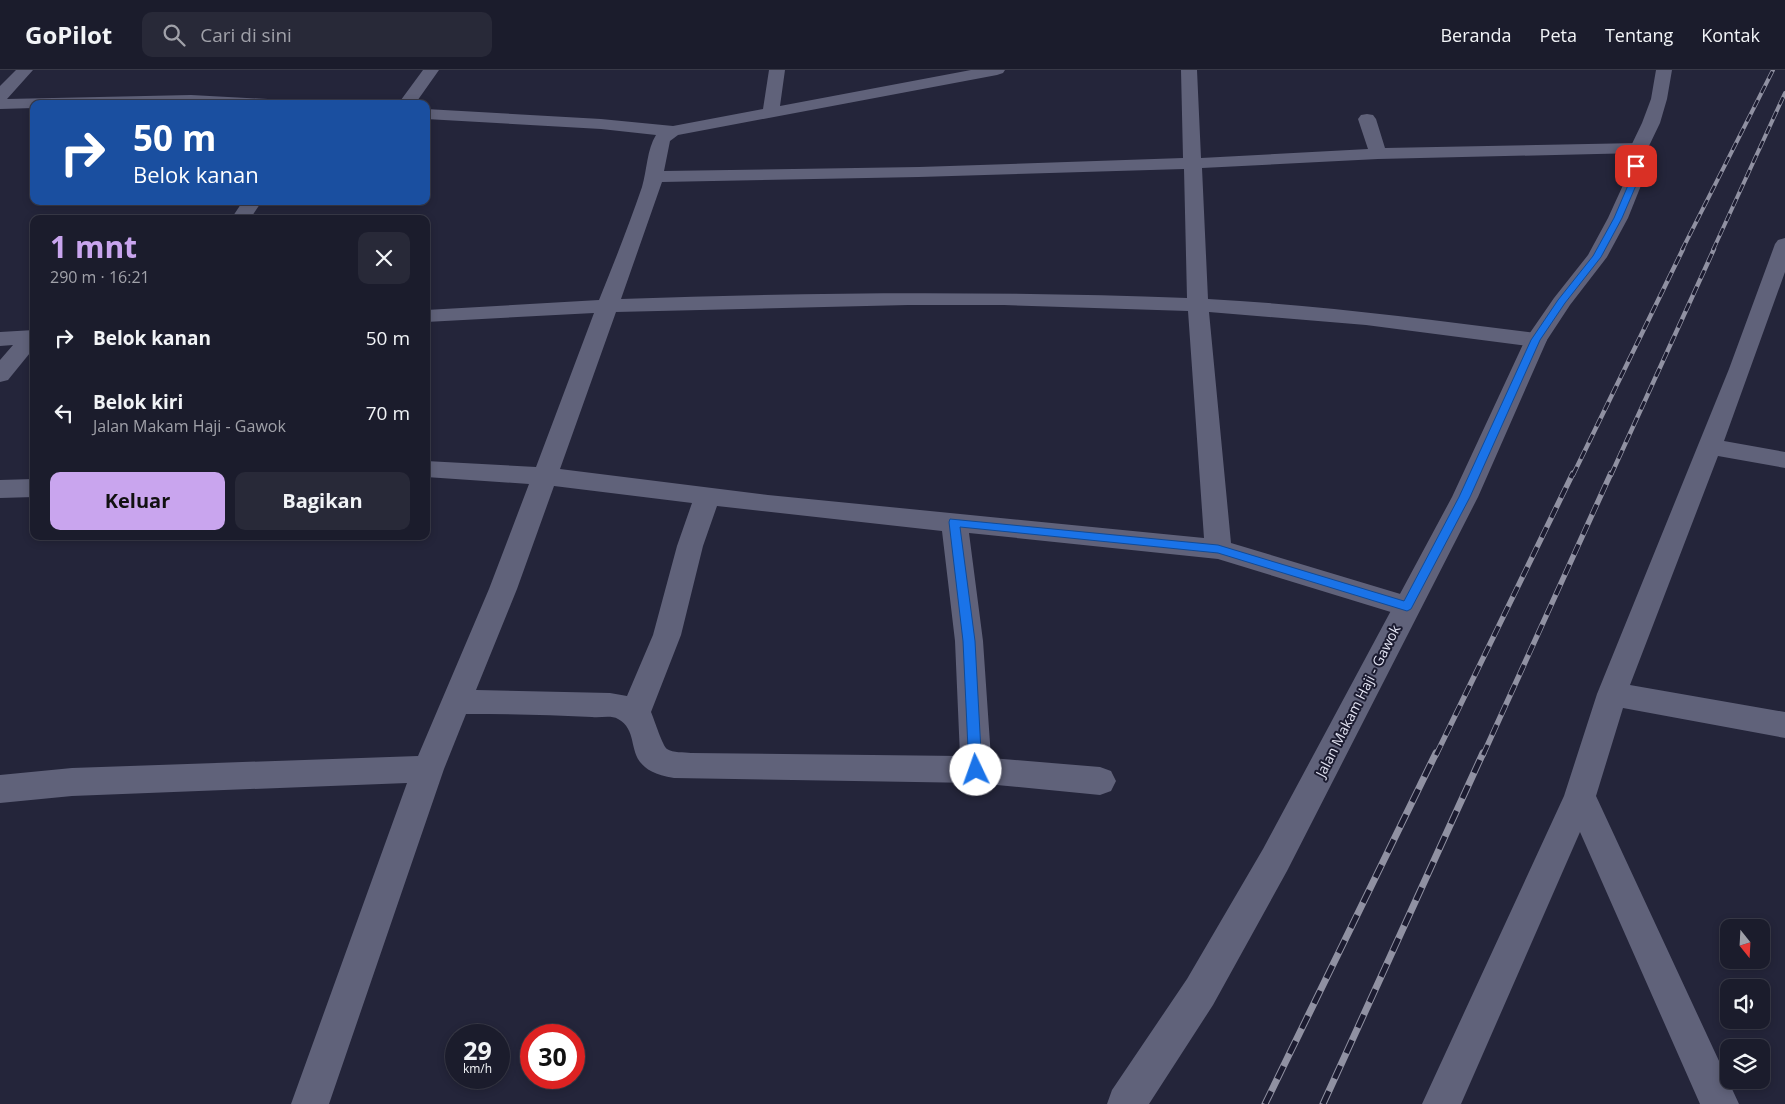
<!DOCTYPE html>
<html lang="id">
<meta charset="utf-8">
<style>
body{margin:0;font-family:"Open Sans",sans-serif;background:#282938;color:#f1f3f6;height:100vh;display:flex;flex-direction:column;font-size:19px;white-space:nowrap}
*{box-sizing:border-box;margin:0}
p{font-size:16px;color:#a0a1a9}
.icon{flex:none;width:28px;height:28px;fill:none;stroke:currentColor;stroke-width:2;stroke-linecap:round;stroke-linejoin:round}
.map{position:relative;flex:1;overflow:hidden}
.side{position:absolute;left:30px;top:145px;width:400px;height:325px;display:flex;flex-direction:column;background:#1b1c2c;border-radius:10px;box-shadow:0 2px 8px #0003,0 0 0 1px #393a48}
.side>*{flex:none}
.guide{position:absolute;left:30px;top:30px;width:400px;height:105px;border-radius:10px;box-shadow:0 2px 8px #0003,0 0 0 1px #393a48;background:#1a4fa0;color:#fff;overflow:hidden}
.needle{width:32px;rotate:162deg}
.tools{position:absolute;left:1720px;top:849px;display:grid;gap:10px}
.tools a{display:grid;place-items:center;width:50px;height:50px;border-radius:10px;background:#1b1c2c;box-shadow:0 2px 8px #0003,0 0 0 1px #393a48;font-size:25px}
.speed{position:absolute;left:445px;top:954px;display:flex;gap:10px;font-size:25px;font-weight:700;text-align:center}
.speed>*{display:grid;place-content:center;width:65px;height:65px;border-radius:50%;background:#1b1c2c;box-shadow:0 2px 8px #0003,0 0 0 1px #393a48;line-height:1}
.speed small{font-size:12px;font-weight:400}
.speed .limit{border:8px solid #d22;background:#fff;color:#111}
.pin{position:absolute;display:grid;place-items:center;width:42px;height:42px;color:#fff;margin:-21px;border-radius:10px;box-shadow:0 2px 8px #0006}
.me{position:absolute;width:55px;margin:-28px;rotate:357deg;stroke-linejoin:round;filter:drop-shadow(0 0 4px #0008)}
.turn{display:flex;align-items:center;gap:18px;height:105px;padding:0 20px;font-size:22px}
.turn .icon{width:65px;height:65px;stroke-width:2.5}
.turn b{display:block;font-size:35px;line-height:42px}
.round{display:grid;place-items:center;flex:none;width:52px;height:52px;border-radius:10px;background:#282938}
.head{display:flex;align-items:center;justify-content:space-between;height:85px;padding:0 20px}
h1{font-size:30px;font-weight:700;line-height:38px;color:#c9a5ee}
.action{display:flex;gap:10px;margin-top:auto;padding:10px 20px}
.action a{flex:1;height:58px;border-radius:10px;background:#c9a5ee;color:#111;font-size:20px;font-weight:700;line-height:58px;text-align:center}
.action a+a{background:#282938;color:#f1f3f6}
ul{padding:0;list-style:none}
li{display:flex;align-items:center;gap:15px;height:75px;padding:0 20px}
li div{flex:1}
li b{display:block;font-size:19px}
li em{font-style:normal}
header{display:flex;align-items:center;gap:30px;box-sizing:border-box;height:70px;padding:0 25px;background:#1b1c2c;border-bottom:1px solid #393a48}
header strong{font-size:24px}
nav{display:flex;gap:28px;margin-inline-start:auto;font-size:18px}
.search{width:350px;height:45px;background:#282938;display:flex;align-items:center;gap:12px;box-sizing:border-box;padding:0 18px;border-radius:10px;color:#a0a1a9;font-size:19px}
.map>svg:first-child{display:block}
</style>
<header>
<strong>GoPilot</strong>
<div class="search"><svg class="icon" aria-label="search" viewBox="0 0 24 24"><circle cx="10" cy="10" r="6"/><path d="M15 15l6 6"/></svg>Cari di sini</div>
<nav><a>Beranda</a><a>Peta</a><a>Tentang</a><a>Kontak</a></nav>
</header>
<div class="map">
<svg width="1785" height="1034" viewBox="0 0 1785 1034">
<rect width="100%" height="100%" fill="#24253a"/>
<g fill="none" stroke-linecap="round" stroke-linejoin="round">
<path fill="#60627a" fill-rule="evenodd" d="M 16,0 L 33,0 L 7,29 L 191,25 L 268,29 L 274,30 L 276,34 L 34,34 L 34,38 L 0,39 L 0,16 Z
M 423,0 L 439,0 L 415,34 L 398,34 Z
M 769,0 L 785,0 L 780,36 L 971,0 L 1005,0 L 1003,3 L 997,5 L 678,65 L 670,71 L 664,101 L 919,97 L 1183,88 L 1181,0 L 1197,0 L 1201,88 L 1368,79 L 1358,49 L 1361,45 L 1367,44 L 1373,45 L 1376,49 L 1385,78 L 1639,73 L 1645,74 L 1648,78 L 1645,82 L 1639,83 L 1378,89 L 1202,98 L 1208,229 C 1318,235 1427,249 1536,263 L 1544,265 L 1547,270 L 1544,275 L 1536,277 L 1366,255 L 1209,242 L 1231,473 L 1417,529 L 1421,536 L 1417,543 L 1407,547 L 1218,489 L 969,463 L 983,571 L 991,688 L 1100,697 L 1111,701 L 1116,711 L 1111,721 L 1100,725 L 976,713 L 674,708 C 617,699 645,664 618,649 C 611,645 601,648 592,647 C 550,645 508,644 466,644 L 444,699 L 329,1034 L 291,1034 L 407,713 L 72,726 L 0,733 L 0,705 L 72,698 L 418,686 L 489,519 L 529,414 L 426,407 L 426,391 L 536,397 L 594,243 L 426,252 L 426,240 L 599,230 C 614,193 629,155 642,117 C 647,100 647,79 656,65 L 601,59 L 426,49 L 426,39 L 601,49 L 673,56 L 763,39 ZM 1184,99 L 1187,228 C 998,221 810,222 621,229 L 662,112 L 919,107 ZM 908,235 L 1004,235 L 1188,241 L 1204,468 L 768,425 L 560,399 L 616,242 ZM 554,416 L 692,433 L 677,476 L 653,565 L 627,626 L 610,623 L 476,620 L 517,519 ZM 717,436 L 942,461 L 955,571 L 960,686 L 691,683 C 684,682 673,683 667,679 C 663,677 654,649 651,642 L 681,565 L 703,476 Z
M 243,131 L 262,131 L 250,149 L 231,149 Z
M 1785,168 L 1785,202 L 1724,371 L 1785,382 L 1785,398 L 1718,386 L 1630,615 L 1785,642 L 1785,668 L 1623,638 L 1596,726 L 1739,1034 L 1700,1034 L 1580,762 L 1461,1034 L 1422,1034 L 1564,726 L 1597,624 L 1729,299 L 1775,174 L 1778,170 Z
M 34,260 L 34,278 L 8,310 L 0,312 L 0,290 L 13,275 L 0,276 L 0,262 Z
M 34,409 L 34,427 L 0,428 L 0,410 Z"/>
<path fill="#60627a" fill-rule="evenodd" d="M 1656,0 L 1672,0 L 1667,29 L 1660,53 L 1648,78 L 1642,113 L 1628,148 L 1607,187 L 1570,235 L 1547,270 L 1478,427 L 1287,801 L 1213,935 L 1149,1034 L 1107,1034 L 1112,1020 L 1187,909 L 1263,779 L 1452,427 L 1525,270 L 1554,228 L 1588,185 L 1608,148 L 1624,113 L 1630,78 L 1642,53 L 1651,29 Z"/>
<defs>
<path id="rail-far3" d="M 1682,180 L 1773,0
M 1713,180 L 1785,23"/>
<path id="rail-far2" d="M 1573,405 L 1683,179
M 1611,405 L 1714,179"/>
<path id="rail-far1" d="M 1436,685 L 1573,403
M 1483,685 L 1611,403"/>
<path id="rail" d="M 1265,1034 L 1436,683
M 1323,1034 L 1483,683"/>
</defs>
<use href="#rail-far3" stroke="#9091a2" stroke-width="4"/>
<use href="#rail-far2" stroke="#9091a2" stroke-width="4.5"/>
<use href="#rail-far1" stroke="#9091a2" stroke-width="5.5"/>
<use href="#rail" stroke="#9091a2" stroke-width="7"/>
<use href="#rail-far3" stroke="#1b1b30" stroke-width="2.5" stroke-dasharray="8" stroke-linecap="butt"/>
<use href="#rail-far2" stroke="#1b1b30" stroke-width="3" stroke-dasharray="9" stroke-linecap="butt"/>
<use href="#rail-far1" stroke="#1b1b30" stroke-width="4" stroke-dasharray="11" stroke-linecap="butt"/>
<use href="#rail" stroke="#1b1b30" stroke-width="5" stroke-dasharray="14" stroke-linecap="butt"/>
</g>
<path fill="#1a73e8" stroke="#114b97" d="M 1633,94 L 1640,96 L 1637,113 L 1622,148 L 1601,187 L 1565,233 L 1540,270 L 1470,427 L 1411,539 L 1407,541 L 1218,483 L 960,457 L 975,571 L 982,700 L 980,704 L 976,705 L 971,704 L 969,700 L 963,571 L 949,452 L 950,449 L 1218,475 L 1404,531 L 1459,427 L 1531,270 L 1558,230 L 1593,186 L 1614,148 L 1629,113 Z"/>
<g text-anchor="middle" stroke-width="4" stroke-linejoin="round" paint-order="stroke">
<g font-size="14" fill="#e4e5f4" stroke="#1b1b30">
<text transform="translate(1358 631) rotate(-63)" y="5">Jalan Makam Haji - Gawok</text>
</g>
</g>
</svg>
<div class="tools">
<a><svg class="needle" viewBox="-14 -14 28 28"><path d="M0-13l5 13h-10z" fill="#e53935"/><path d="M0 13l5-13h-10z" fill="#a0a1a9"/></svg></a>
<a><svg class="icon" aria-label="sound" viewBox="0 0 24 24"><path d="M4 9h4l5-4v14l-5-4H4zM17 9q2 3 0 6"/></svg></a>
<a><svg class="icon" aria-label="layers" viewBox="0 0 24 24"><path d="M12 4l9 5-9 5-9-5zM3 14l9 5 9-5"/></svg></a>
</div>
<div class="speed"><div>29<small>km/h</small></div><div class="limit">30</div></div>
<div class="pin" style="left:1636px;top:96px;background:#d93025"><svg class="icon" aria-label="arrive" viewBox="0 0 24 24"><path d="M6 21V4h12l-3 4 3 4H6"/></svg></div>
<svg class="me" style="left:976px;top:700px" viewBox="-20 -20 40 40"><circle r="19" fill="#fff"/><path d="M0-13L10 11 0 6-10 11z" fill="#1a73e8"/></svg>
<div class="guide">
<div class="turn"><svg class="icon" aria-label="right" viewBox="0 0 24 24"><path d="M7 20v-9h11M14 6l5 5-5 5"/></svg><div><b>50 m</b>Belok kanan</div></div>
</div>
<section class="side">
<div class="head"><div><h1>1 mnt</h1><p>290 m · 16:21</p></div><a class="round"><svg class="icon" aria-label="close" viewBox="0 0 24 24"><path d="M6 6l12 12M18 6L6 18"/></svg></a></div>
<ul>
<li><svg class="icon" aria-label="right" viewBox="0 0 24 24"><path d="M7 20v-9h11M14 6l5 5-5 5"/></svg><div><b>Belok kanan</b></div><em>50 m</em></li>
<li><svg class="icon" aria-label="left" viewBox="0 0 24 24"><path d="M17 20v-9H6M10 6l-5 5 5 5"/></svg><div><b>Belok kiri</b><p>Jalan Makam Haji - Gawok</p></div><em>70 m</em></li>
</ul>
<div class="action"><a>Keluar</a><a>Bagikan</a></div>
</section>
</div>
